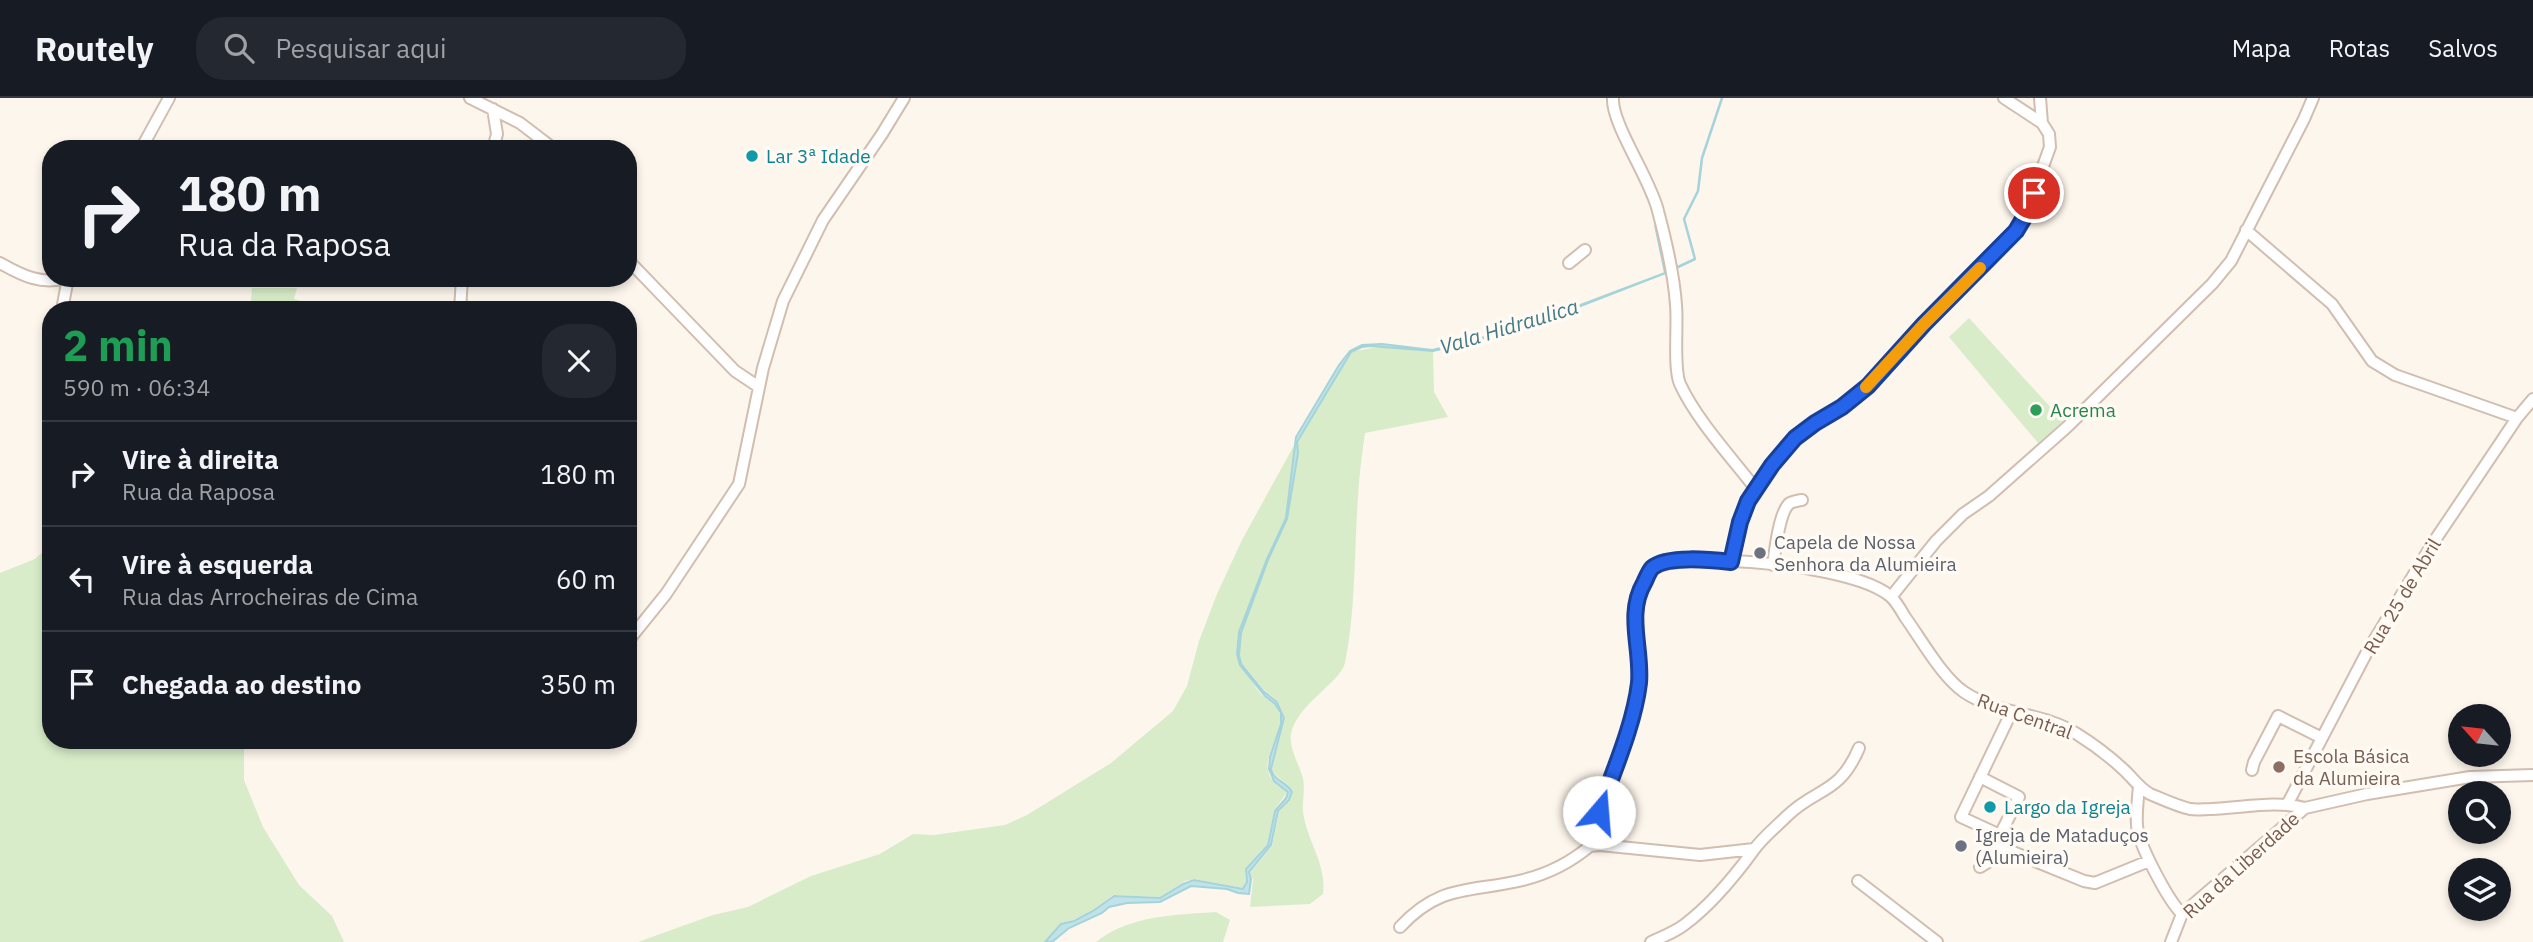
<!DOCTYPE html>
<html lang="pt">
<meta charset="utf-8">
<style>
body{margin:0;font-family:"IBM Plex Sans",sans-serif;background:#242831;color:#f1f3f6;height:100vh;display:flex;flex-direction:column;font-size:26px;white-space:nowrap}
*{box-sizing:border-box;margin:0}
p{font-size:23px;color:#9ea1a6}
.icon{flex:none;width:38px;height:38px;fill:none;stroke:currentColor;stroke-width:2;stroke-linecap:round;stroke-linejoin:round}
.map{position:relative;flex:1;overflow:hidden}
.side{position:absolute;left:42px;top:203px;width:595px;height:448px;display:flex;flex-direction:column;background:#171b24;border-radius:28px;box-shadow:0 4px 10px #0003}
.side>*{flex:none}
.banner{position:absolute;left:42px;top:42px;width:595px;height:147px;border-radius:28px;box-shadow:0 4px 10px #0003;background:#171b24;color:#f1f3f6;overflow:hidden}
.needle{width:46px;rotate:297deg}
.controls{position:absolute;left:2448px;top:606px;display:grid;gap:14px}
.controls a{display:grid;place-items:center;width:63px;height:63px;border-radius:50%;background:#171b24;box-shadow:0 4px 10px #0003;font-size:35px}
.pin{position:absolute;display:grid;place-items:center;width:60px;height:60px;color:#fff;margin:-30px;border:4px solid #fff;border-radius:50%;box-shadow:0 2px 7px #0007}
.me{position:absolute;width:77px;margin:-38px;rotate:18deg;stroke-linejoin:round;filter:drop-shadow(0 0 5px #0008)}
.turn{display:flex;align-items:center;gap:24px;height:147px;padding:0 21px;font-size:32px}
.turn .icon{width:91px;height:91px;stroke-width:2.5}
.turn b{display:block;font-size:49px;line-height:60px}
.round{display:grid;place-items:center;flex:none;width:74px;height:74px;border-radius:28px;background:#242831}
.summary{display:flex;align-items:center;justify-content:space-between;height:119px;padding:0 21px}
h1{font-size:42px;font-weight:800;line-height:52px;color:#1e9e55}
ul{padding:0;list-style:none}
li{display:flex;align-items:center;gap:21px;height:105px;padding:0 21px;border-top:2px solid #363941}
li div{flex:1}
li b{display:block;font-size:26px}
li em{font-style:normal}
header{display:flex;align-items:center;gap:42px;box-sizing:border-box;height:98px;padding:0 35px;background:#171b24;border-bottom:2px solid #363941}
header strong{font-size:33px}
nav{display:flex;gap:38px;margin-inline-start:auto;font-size:24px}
.search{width:490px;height:63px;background:#242831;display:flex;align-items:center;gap:18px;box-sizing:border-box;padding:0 24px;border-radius:28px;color:#9ea1a6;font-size:26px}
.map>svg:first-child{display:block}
</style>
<header>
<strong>Routely</strong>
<div class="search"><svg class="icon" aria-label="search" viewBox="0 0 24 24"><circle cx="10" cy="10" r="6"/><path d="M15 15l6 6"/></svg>Pesquisar aqui</div>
<nav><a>Mapa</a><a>Rotas</a><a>Salvos</a></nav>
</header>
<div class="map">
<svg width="2533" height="844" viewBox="0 0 2533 844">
<rect width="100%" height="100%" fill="#fdf6ec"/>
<path fill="#d8ecc9" d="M 252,190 L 297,190 L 294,201 L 305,204 L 305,212 L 250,212 Z
M 1969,220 L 2063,323 L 2038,345 L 1949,239 Z
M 1382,248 L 1433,253 L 1434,294 L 1448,319 L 1365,335 C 1362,356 1359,378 1358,399 C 1354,454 1356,511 1345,565 C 1340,585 1296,607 1291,636 C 1289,649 1298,665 1302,677 C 1306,688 1302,702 1303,714 C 1307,743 1327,767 1323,796 L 1310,806 L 1250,809 L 1253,781 L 1250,775 L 1272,748 L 1279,714 L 1290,702 L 1293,694 C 1288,683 1277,682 1272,671 L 1285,620 L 1278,603 L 1264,592 L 1244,568 C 1248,577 1254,588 1261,596 C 1267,603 1277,606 1280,616 C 1286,637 1258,658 1271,680 C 1275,686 1283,688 1287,694 L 1274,713 L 1267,746 L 1245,771 L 1246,784 L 1243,790 L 1194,781 L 1185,783 L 1160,799 L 1113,797 L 1093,812 L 1073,822 L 1061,825 L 1044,844 L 638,844 L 713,817 L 748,809 L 811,778 L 880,756 L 913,736 L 934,737 L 1005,727 L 1027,717 L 1111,665 L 1173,613 L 1187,588 L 1199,543 L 1217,496 L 1242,442 L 1298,340 L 1351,254 Z
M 51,447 L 51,642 L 244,642 L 244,682 L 263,729 L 299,787 L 332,818 L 344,844 L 0,844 L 0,475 L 35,461 Z
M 1216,814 L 1230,822 L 1223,844 L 1096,844 C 1130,817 1175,817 1216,814 Z"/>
<path fill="#bfe3e8" stroke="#a5d3da" stroke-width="2" d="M 1655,127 L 1666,175 L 1542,223 L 1472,244 L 1433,253 L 1371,248 L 1362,249 L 1351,254 L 1297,344 L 1298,355 L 1287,421 L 1268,462 L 1241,535 L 1239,557 L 1241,566 L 1263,593 L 1277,604 L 1284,620 L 1271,671 C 1274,683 1287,684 1292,694 L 1289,702 L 1278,713 L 1271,747 L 1249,774 L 1251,781 L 1249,796 L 1238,795 L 1227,791 L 1191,788 L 1160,804 L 1127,805 L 1109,809 L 1102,815 L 1069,830 L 1052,844 L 1045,844 L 1061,826 L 1074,823 L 1093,813 L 1114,798 L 1160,800 L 1183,786 L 1194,782 L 1243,791 L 1247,784 L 1246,771 L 1268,747 L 1275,713 L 1286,700 L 1288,694 L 1274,683 L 1269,671 L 1270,659 L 1281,626 L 1281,615 L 1275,606 L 1265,598 L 1240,567 L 1237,556 L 1239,534 L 1267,461 L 1286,420 L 1296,339 L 1339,267 L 1350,253 L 1362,247 L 1382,246 L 1432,252 L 1471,243 L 1541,222 L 1665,175 Z"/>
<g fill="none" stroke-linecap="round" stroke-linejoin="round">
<path stroke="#a5d3da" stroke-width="2.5" d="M 1678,169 L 1695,161 L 1684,121 L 1698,93 L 1702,60 L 1722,0"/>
<defs>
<path id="minor" d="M 470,0 L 520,25 L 554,51
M 1613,0 C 1611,25 1651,82 1658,113 C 1666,143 1674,176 1676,207 C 1678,227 1673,270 1680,286 C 1696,321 1731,359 1755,390
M 2004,0 L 2042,25
M 141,51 L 169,0
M 493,51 L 497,36 L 493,11
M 2246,132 L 2332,206 L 2372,263 L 2395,277 L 2517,320
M 628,162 L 735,273 L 759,289
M 0,165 C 23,178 41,187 67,180
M 1569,165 L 1585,152
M 62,212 L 68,180
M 460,212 L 462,180
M 1732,464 L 1740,424 L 1755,390 L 1772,367 L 1795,340 L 1815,325 L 1842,309 L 1868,288 L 1924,226 L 2016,133 L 2025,118 L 2050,49 L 2049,36 L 2042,25 L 2040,0
M 1773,467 C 1775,454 1779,413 1790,405 C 1792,404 1800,402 1802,402
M 1891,499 L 1936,443 L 1963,416 L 1989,398 L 2067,329 L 2212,186 L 2231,163 L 2304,21 L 2313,0
M 628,543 L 666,496 L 739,386 L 763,270 L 783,203 L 823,122 L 882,36 L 904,0
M 2252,672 L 2254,664 L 2278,618 L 2322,640
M 1980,679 L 2019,699 L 2000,737 L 1961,719 L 2011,615
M 2139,688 C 2138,701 2136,715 2137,727 C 2138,746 2168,802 2182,816
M 2288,705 L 2367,554 L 2431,448 L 2517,320 L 2533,301
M 1590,748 L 1592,737 C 1608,689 1640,614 1640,565 C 1639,528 1626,507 1650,474 C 1665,453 1785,466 1810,471 C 1833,475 1872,483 1890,498 C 1896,503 1901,512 1905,519 C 1921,541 1942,579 1964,594 C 1998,617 2043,614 2077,636 C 2093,646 2110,659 2123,671 C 2133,680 2139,690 2150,696 C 2162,701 2177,708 2190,711 C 2197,712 2204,711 2211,711 C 2243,710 2275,702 2305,710
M 1590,748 L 1600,747 L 1700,757 L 1754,751
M 1980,769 L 1988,764 L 1998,748 L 2084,783 L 2095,785 L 2149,763
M 1858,783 L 1937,844
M 1400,829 C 1441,785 1470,795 1523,782 C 1547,776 1571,764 1590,748
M 1651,844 C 1662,839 1675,834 1684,827 C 1711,807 1734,779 1753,753 C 1762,740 1776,729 1787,718 C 1817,689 1839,697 1859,650
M 2171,844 L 2182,816 L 2305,710 L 2367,696 L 2470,679 L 2533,677"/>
</defs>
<use href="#minor" stroke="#d1beb0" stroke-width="14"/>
<use href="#minor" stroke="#fff" stroke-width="10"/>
</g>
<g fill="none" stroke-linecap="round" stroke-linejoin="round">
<defs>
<path id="route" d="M 1599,714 C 1613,674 1634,627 1639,585 C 1642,551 1626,516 1644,485 C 1646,481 1649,473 1652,470 C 1667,457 1713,462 1731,464 L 1740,424 L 1748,403 L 1772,367 L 1795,340 L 1815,325 L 1842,309 L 1868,288 L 1924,226 L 2016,133 L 2025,118 L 2034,95"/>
</defs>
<use href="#route" stroke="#184099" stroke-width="18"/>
<use href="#route" stroke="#2563eb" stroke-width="12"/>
<path stroke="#f59e0b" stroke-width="12" d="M 1866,289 L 1924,226 L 1980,170"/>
</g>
<g fill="#0f9aa8" stroke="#fffaf3" stroke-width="2.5">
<circle cx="752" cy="58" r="7"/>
<circle cx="1990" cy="709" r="7"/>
</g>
<circle fill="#2e9e5b" stroke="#fffaf3" stroke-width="2.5" cx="2036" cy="312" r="7"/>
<g fill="#6b7280" stroke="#fffaf3" stroke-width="2.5">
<circle cx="1760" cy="455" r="7"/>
<circle cx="1961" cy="748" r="7"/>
</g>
<circle fill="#8d6e63" stroke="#fffaf3" stroke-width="2.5" cx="2279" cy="669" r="7"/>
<g text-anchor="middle" stroke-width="7" stroke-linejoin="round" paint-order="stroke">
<g font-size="19" fill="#0d838f" stroke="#fffaf3" text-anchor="start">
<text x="766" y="65">Lar 3ª Idade</text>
<text x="2004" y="716">Largo da Igreja</text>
</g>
<g font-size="19" fill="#27864d" stroke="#fffaf3" text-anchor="start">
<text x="2050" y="319">Acrema</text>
</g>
<g font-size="19" fill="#5b616d" stroke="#fffaf3" text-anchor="start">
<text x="1774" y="451">Capela de Nossa<tspan x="1774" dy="22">Senhora da Alumieira</tspan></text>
<text x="1975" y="744">Igreja de Mataduços<tspan x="1975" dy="22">(Alumieira)</tspan></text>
</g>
<g font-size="19" fill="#7a5c4d" stroke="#fffaf3">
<text transform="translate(2402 498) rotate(-59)" y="7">Rua 25 de Abril</text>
<text transform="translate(2025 618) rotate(20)" y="7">Rua Central</text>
<text transform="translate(2241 767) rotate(-42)" y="7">Rua da Liberdade</text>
</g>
<g font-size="19" fill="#785e54" stroke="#fffaf3" text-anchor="start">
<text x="2293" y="665">Escola Básica<tspan x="2293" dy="22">da Alumieira</tspan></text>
</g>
<g font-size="21" font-style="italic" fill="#437c86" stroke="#fffaf3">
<text transform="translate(1509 229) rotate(-17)" y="7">Vala Hidraulica</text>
</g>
</g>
</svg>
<div class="controls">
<a><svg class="needle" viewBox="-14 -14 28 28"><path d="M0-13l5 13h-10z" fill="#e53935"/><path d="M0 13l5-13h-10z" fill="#9ea1a6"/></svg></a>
<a><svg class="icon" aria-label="search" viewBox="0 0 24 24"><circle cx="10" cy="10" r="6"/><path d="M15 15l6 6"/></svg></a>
<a><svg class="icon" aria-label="layers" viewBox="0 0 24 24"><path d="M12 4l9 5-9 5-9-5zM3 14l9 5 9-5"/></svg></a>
</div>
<div class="pin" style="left:2034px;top:95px;background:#d93025"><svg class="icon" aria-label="arrive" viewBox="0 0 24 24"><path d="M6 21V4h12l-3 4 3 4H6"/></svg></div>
<svg class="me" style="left:1599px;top:714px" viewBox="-20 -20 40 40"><circle r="19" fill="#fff"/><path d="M0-13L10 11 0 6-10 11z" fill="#2563eb"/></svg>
<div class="banner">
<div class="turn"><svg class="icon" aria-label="right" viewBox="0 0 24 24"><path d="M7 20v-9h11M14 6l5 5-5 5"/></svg><div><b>180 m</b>Rua da Raposa</div></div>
</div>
<section class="side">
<div class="summary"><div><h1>2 min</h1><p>590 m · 06:34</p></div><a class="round"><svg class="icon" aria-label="close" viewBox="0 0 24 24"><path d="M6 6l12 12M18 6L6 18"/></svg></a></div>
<ul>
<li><svg class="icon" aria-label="right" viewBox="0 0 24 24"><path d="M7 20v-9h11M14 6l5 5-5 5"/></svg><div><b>Vire à direita</b><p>Rua da Raposa</p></div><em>180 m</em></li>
<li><svg class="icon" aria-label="left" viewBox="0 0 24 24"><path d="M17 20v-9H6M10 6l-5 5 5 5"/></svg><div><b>Vire à esquerda</b><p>Rua das Arrocheiras de Cima</p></div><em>60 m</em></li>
<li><svg class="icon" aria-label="arrive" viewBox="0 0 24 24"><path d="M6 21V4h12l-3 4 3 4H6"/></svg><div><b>Chegada ao destino</b></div><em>350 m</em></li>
</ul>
</section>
</div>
